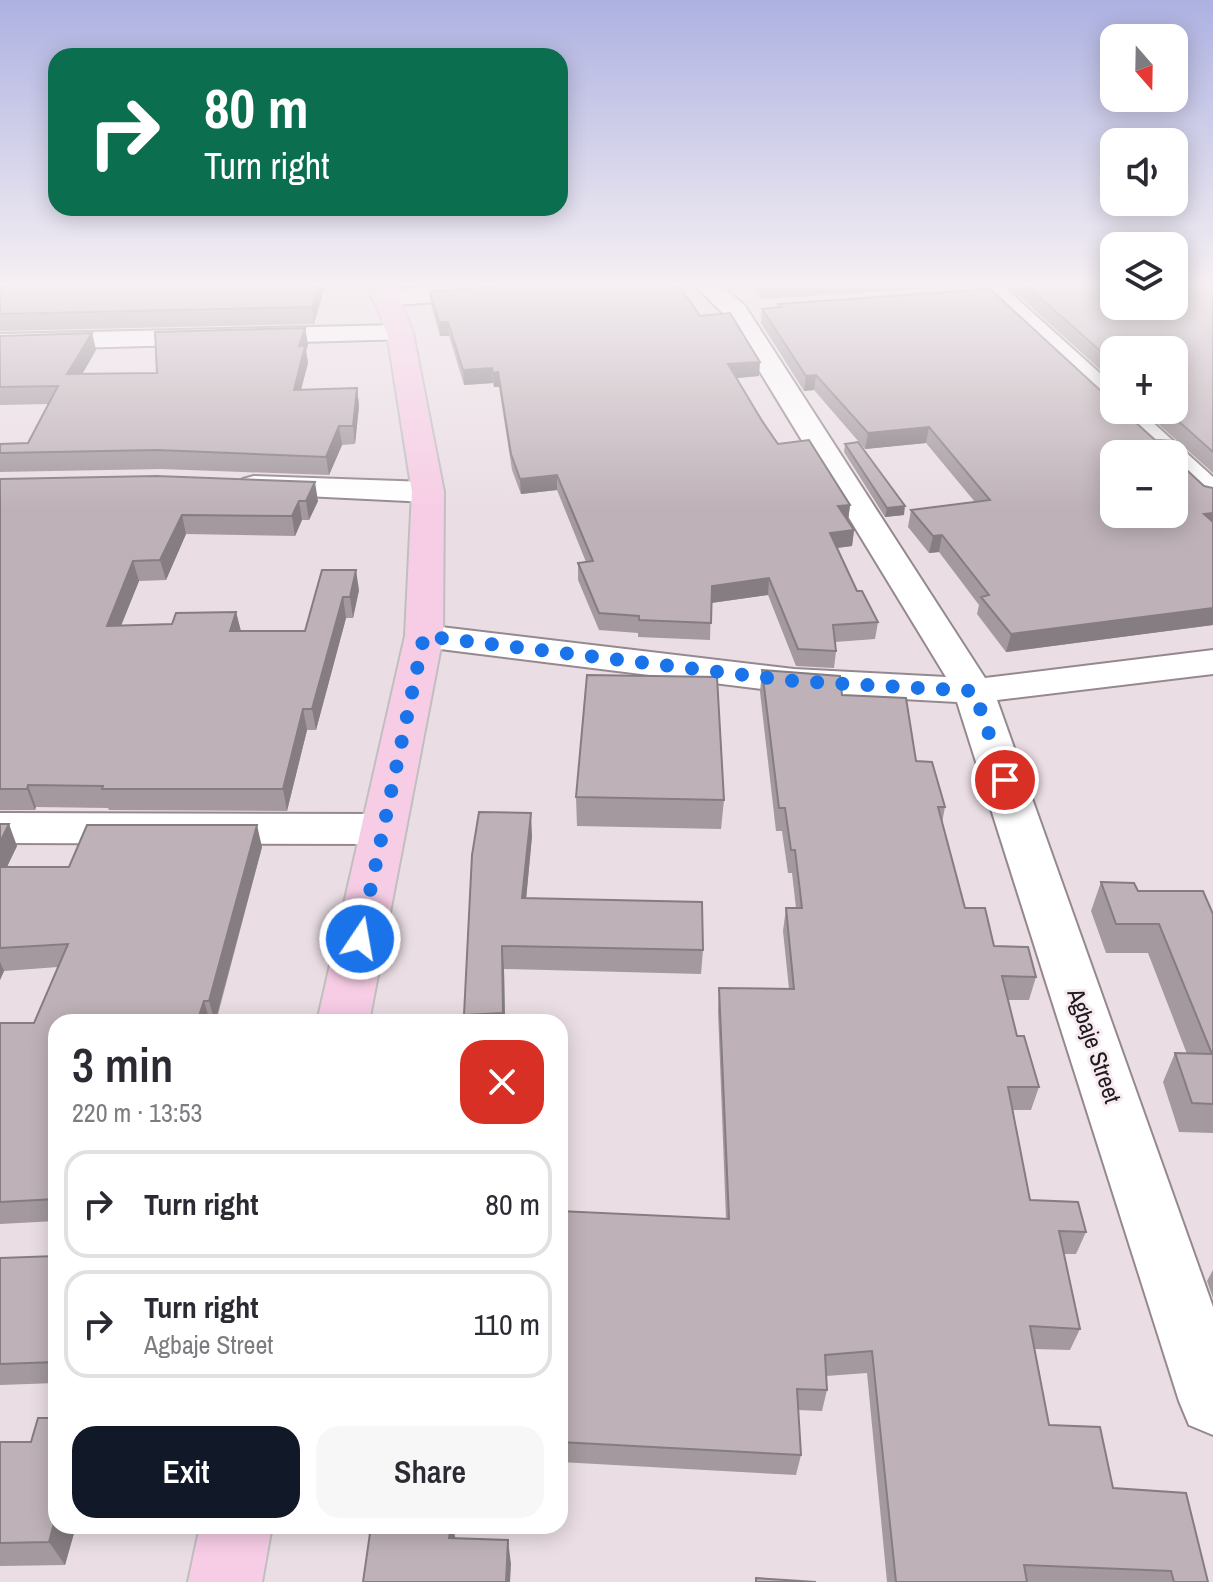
<!DOCTYPE html>
<meta charset="utf-8">
<style>
body{margin:0;font-family:"Archivo Narrow",sans-serif;background:#f7f7f7;color:#2b2b33;height:100vh;display:flex;flex-direction:column;font-size:30px;white-space:nowrap}
*{box-sizing:border-box;margin:0}
p{font-size:26px;color:#7c7c81}
.icon{flex:none;width:44px;height:44px;fill:none;stroke:currentColor;stroke-width:2;stroke-linecap:round;stroke-linejoin:round}
.map{position:relative;flex:1;overflow:hidden}
.sheet{position:absolute;left:48px;top:1014px;width:520px;height:520px;display:flex;flex-direction:column;background:#fff;border-radius:24px;box-shadow:0 4px 20px #0003}
.sheet>*{flex:none}
.top-card{position:absolute;left:48px;top:48px;width:520px;height:168px;border-radius:24px;box-shadow:0 4px 20px #0003;background:#0b6e4f;color:#fff;overflow:hidden}
.needle{width:52px;rotate:160deg}
.tools{position:absolute;left:1100px;top:24px;display:grid;gap:16px}
.tools a{display:grid;place-items:center;width:88px;height:88px;border-radius:16px;background:#fff;box-shadow:0 4px 20px #0003;font-size:40px}
.pin{position:absolute;display:grid;place-items:center;width:68px;height:68px;color:#fff;margin:-34px;border:4px solid #fff;border-radius:50%;box-shadow:0 2px 8px #0007}
.me{position:absolute;width:88px;margin:-44px;rotate:12deg;stroke-linejoin:round;filter:drop-shadow(0 0 6px #0008)}
.turn{display:flex;align-items:center;gap:28px;height:168px;padding:0 24px;font-size:36px}
.turn .icon{width:104px;height:104px;stroke-width:2.5}
.turn b{display:block;font-size:56px;line-height:68px}
.round{display:grid;place-items:center;flex:none;width:84px;height:84px;border-radius:24px;background:#f7f7f7}
.overview{display:flex;align-items:center;justify-content:space-between;height:136px;padding:0 24px}
h1{font-size:48px;font-weight:600;line-height:60px}
.primary-button{display:flex;gap:16px;margin-top:auto;padding:16px 24px}
.primary-button a{flex:1;height:92px;border-radius:24px;background:#111827;color:#fff;font-size:32px;font-weight:600;line-height:92px;text-align:center}
.primary-button a+a{background:#f7f7f7;color:#2b2b33}
ul{padding:0;list-style:none}
li{display:flex;align-items:center;gap:24px;height:108px;margin:0 16px 12px;padding:0 8px;border:4px solid #e1e1e2;border-radius:24px}
li div{flex:1}
li b{display:block;font-size:30px}
li em{font-style:normal}
.map>svg:first-child{display:block}
</style>
<div class="map">
<svg width="1213" height="1582" viewBox="0 0 1213 1582">
<rect width="100%" height="100%" fill="#eadee4"/>
<g fill="none" stroke-linecap="round" stroke-linejoin="round">
<defs>
<path id="minor" d="M 441,286 L 561,286 L 558,291 L 549,293 L 385,306 L 376,303 L 372,298 L 376,293 L 385,290 Z
M 695,286 L 722,286 L 745,306 L 985,678 L 1213,650 L 1213,674 L 997,700 L 1213,1307 L 1213,1435 L 1189,1425 L 1179,1401 L 957,702 L 794,693 L 424,647 L 411,644 L 405,636 L 411,628 L 424,625 L 794,669 L 946,677 L 726,316 Z
M 976,286 L 1003,286 L 1114,386 L 1114,410 L 1139,410 L 1213,477 L 1213,504 L 1201,501 L 1174,475 L 1174,454 L 1152,454 Z
M 400,325 L 409,327 L 413,333 L 409,339 L 0,350 L 0,334 Z
M 254,476 L 428,482 L 440,485 L 444,492 L 440,499 L 428,502 L 243,493 L 238,486 L 243,479 Z
M 0,813 L 383,814 L 399,818 L 406,829 L 399,840 L 383,844 L 0,843 Z"/>
<path id="major" d="M 369,286 L 394,286 L 413,333 L 444,492 L 443,636 L 369,1022 L 317,1022 L 405,636 L 412,492 L 387,333 Z
M 200,1526 L 272,1526 L 262,1582 L 188,1582 Z"/>
</defs>
<use href="#minor" stroke="#95898f" stroke-width="4"/>
<use href="#major" stroke="#c0bfc0" stroke-width="4"/>
<use href="#minor" fill="#fff" fill-rule="evenodd"/>
<use href="#major" fill="#f7cde5" fill-rule="evenodd"/>
</g>
<path fill="#a3999e" d="M 0,286 L 325,286 L 314,324 L 0,331 Z
M 751,286 L 963,286 L 762,299 Z
M 1008,286 L 1213,286 L 1213,473 L 1143,410 L 1174,410 L 1114,350 L 1114,382 Z
M 430,292 L 700,316 L 759,376 L 736,378 L 778,444 L 850,505 L 848,521 L 854,530 L 852,546 L 837,548 L 857,591 L 878,622 L 875,639 L 835,642 L 836,651 L 834,668 L 796,666 L 768,595 L 711,603 L 710,640 L 638,637 L 638,633 L 599,630 L 578,580 L 578,563 L 586,562 L 557,490 L 521,494 L 512,470 L 499,387 L 494,387 L 493,383 L 464,385 L 449,336 L 440,336 L 431,305 Z
M 778,304 L 1177,461 L 1204,486 L 1213,488 L 1213,625 L 1006,652 L 977,614 L 979,605 L 939,552 L 929,553 L 908,527 L 911,510 L 975,502 L 926,443 L 865,449 L 814,390 L 804,391 L 761,323 L 762,309 L 778,307 Z
M 305,328 L 308,345 L 306,351 L 308,363 L 301,390 L 357,388 L 359,406 L 355,444 L 342,445 L 329,475 L 161,469 L 0,472 L 0,444 L 28,443 L 49,404 L 0,405 L 0,336 L 92,333 L 96,350 L 82,374 L 157,373 Z
M 845,444 L 904,515 L 885,517 L 844,452 Z
M 0,479 L 318,501 L 309,520 L 302,520 L 295,536 L 186,534 L 166,580 L 139,581 L 121,625 L 172,624 L 236,612 L 241,631 L 305,631 L 322,570 L 359,590 L 353,618 L 346,618 L 316,730 L 307,730 L 287,811 L 109,810 L 108,808 L 36,807 L 35,810 L 0,810 Z
M 762,670 L 842,695 L 916,761 L 945,807 L 942,823 L 965,908 L 994,946 L 1036,977 L 1029,1000 L 1008,1000 L 1017,1036 L 1039,1087 L 1031,1110 L 1013,1110 L 1030,1200 L 1086,1232 L 1076,1254 L 1064,1254 L 1080,1329 L 1070,1350 L 1034,1349 L 1049,1425 L 1208,1582 L 887,1582 L 867,1373 L 826,1376 L 827,1390 L 822,1411 L 798,1410 L 801,1455 L 796,1475 L 560,1462 L 560,1211 L 726,1219 L 718,1011 L 719,988 L 789,989 L 783,931 L 786,908 L 796,908 L 792,873 L 788,873 L 782,831 L 776,831 L 760,692 Z
M 576,797 L 724,800 L 721,829 L 577,826 Z
M 0,824 L 17,846 L 7,867 L 69,867 L 262,847 L 216,1022 L 56,1022 L 56,1221 L 0,1224 L 0,1023 L 34,1023 L 58,967 L 4,971 L 0,980 Z
M 532,836 L 526,898 L 703,950 L 701,974 L 504,969 L 505,1022 L 465,1022 L 464,1015 Z
M 1101,882 L 1138,891 L 1213,914 L 1213,1133 L 1179,1132 L 1163,1082 L 1175,1053 L 1187,1054 L 1148,953 L 1106,953 L 1091,911 Z
M 56,1256 L 56,1383 L 0,1385 L 0,1258 Z
M 1213,1270 L 1213,1298 L 1207,1281 Z
M 0,1442 L 56,1526 L 76,1526 L 65,1565 L 0,1566 Z"/>
<path fill="#857d81" d="M 318,286 L 325,286 L 314,324 L 312,307 Z
M 439,322 L 448,322 L 449,336 L 440,336 Z
M 305,328 L 308,345 L 306,351 L 308,363 L 296,408 L 294,390 L 299,346 Z
M 92,333 L 96,350 L 72,392 L 67,374 Z
M 760,362 L 759,376 L 727,379 L 728,364 Z
M 492,368 L 493,383 L 464,385 L 463,370 Z
M 498,372 L 499,387 L 494,387 L 493,373 Z
M 816,375 L 814,390 L 804,391 L 806,376 Z
M 357,388 L 359,406 L 355,444 L 353,426 Z
M 339,426 L 342,445 L 329,475 L 326,457 Z
M 929,427 L 926,443 L 865,449 L 868,433 Z
M 557,475 L 557,490 L 521,494 L 520,479 Z
M 315,482 L 318,501 L 309,520 L 306,501 Z
M 299,501 L 302,520 L 295,536 L 292,516 Z
M 850,505 L 848,521 L 838,506 Z
M 905,506 L 904,515 L 885,517 L 887,508 Z
M 1213,513 L 1213,529 L 1204,514 Z
M 182,515 L 186,534 L 166,580 L 160,560 Z
M 854,530 L 852,546 L 828,549 L 830,533 Z
M 942,535 L 939,552 L 929,553 L 933,536 Z
M 133,561 L 139,581 L 113,646 L 107,626 Z
M 356,570 L 359,590 L 353,618 L 350,597 Z
M 769,578 L 768,595 L 711,603 L 712,586 Z
M 343,597 L 346,618 L 316,730 L 312,709 Z
M 1213,608 L 1213,625 L 1006,652 L 1011,634 Z
M 236,612 L 241,632 L 230,631 Z
M 303,709 L 307,730 L 287,811 L 283,789 Z
M 28,785 L 36,807 L 35,810 L 27,789 Z
M 531,813 L 532,836 L 524,922 L 522,898 Z
M 9,824 L 17,846 L 0,881 L 0,842 Z
M 257,825 L 262,847 L 215,1022 L 209,1001 Z
M 502,946 L 504,969 L 505,1022 L 504,1022 L 503,1013 Z
M 0,962 L 4,971 L 0,980 Z
M 204,1001 L 210,1022 L 197,1022 Z
M 56,1516 L 56,1526 L 76,1526 L 65,1565 L 49,1542 Z
M 451,1526 L 453,1526 L 457,1547 L 449,1538 Z
M 508,1540 L 511,1564 L 510,1582 L 506,1582 Z"/>
<path fill="#beb2b8" stroke="#857d81" stroke-width="2" fill-rule="evenodd" d="M 0,286 L 318,286 L 312,307 L 0,314 Z
M 500,286 L 679,286 L 700,316 L 730,313 L 760,362 L 728,364 L 762,421 L 778,444 L 809,440 L 850,505 L 838,506 L 854,530 L 830,533 L 857,591 L 862,591 L 878,622 L 833,625 L 836,651 L 798,649 L 769,578 L 712,586 L 711,623 L 639,620 L 639,616 L 599,613 L 578,563 L 593,561 L 557,475 L 520,479 L 511,454 L 498,372 L 493,373 L 492,368 L 463,370 L 448,322 L 439,322 L 430,292 Z
M 1027,286 L 1114,286 L 1114,306 L 1174,306 L 1174,286 L 1213,286 L 1213,452 L 1166,410 L 1174,410 L 1174,350 L 1114,350 L 1114,363 Z
M 990,289 L 1114,403 L 1114,410 L 1122,410 L 1155,440 L 1176,441 L 1177,461 L 1204,486 L 1213,488 L 1213,513 L 1204,514 L 1213,522 L 1213,608 L 1011,634 L 981,597 L 989,595 L 942,535 L 933,536 L 911,510 L 990,500 L 929,427 L 868,433 L 816,375 L 806,376 L 762,309 L 781,307 L 778,304 ZM 1114,454 L 1174,454 L 1174,514 L 1114,514 Z
M 305,328 L 299,346 L 305,346 L 294,390 L 357,388 L 353,426 L 339,426 L 326,457 L 157,450 L 0,453 L 0,444 L 28,443 L 58,386 L 0,387 L 0,336 L 92,333 L 67,374 L 157,373 L 155,332 Z
M 858,442 L 905,506 L 887,508 L 845,444 Z
M 156,476 L 315,482 L 306,501 L 299,501 L 292,516 L 182,515 L 160,560 L 133,561 L 107,626 L 172,624 L 176,613 L 236,612 L 230,631 L 305,631 L 322,570 L 356,570 L 350,597 L 343,597 L 312,709 L 303,709 L 283,789 L 102,789 L 103,786 L 28,785 L 27,789 L 0,789 L 0,479 Z
M 762,670 L 840,676 L 842,695 L 906,698 L 916,761 L 932,762 L 945,807 L 938,807 L 965,908 L 985,908 L 994,946 L 1028,947 L 1036,977 L 1002,976 L 1017,1036 L 1024,1036 L 1039,1087 L 1008,1087 L 1030,1200 L 1078,1202 L 1086,1232 L 1059,1231 L 1080,1329 L 1030,1326 L 1049,1425 L 1100,1427 L 1113,1488 L 1186,1493 L 1208,1582 L 1174,1582 L 1171,1571 L 1024,1565 L 1027,1582 L 896,1582 L 872,1351 L 825,1355 L 827,1390 L 797,1389 L 801,1455 L 560,1442 L 560,1211 L 729,1219 L 719,988 L 794,989 L 786,908 L 802,908 L 795,850 L 791,850 L 785,808 L 779,808 Z
M 587,675 L 717,677 L 724,800 L 576,797 Z
M 479,812 L 531,813 L 522,898 L 702,902 L 703,950 L 502,946 L 503,1013 L 464,1015 L 472,855 Z
M 0,824 L 9,824 L 0,842 Z
M 87,825 L 257,825 L 209,1001 L 204,1001 L 197,1022 L 56,1022 L 56,1199 L 0,1202 L 0,1023 L 34,1023 L 68,944 L 0,948 L 0,867 L 69,867 Z
M 1101,882 L 1134,883 L 1138,891 L 1203,891 L 1213,914 L 1213,1104 L 1192,1103 L 1175,1053 L 1212,1054 L 1159,924 L 1116,924 Z
M 56,1256 L 56,1362 L 0,1364 L 0,1258 Z
M 38,1418 L 56,1418 L 56,1516 L 49,1542 L 0,1543 L 0,1442 L 31,1442 Z
M 371,1526 L 451,1526 L 449,1538 L 508,1540 L 506,1582 L 363,1582 Z
M 756,1578 L 816,1582 L 756,1582 Z"/>
<linearGradient id="sky" x2="0" y2="1"><stop stop-color="#adb1e1"/><stop offset="0.56" stop-color="#f6f0f3"/><stop offset="1" stop-color="#f6f0f3" stop-opacity="0"/></linearGradient>
<rect width="1213" height="508" fill="url(#sky)"/>
<g fill="none" stroke-linecap="round" stroke-linejoin="round">
<path stroke="#1a73e8" stroke-width="14" stroke-dasharray="0 25.2" d="M 360,939 L 424,636 L 794,681 L 974,691 L 1005,780"/>
</g>
<g text-anchor="middle" stroke-width="6" stroke-linejoin="round" paint-order="stroke">
<g font-size="24" fill="#1f1a1d" stroke="#f7ebf1">
<text transform="translate(1094 1046) rotate(71)" y="8">Agbaje Street</text>
</g>
</g>
</svg>
<div class="tools">
<a><svg class="needle" viewBox="-14 -14 28 28"><path d="M0-13l5 13h-10z" fill="#e53935"/><path d="M0 13l5-13h-10z" fill="#7c7c81"/></svg></a>
<a><svg class="icon" aria-label="sound" viewBox="0 0 24 24"><path d="M4 9h4l5-4v14l-5-4H4zM17 9q2 3 0 6"/></svg></a>
<a><svg class="icon" aria-label="layers" viewBox="0 0 24 24"><path d="M12 4l9 5-9 5-9-5zM3 14l9 5 9-5"/></svg></a>
<a>+</a>
<a>−</a>
</div>
<div class="pin" style="left:1005px;top:780px;background:#d93025"><svg class="icon" aria-label="arrive" viewBox="0 0 24 24"><path d="M6 21V4h12l-3 4 3 4H6"/></svg></div>
<svg class="me" style="left:360px;top:939px" viewBox="-20 -20 40 40"><circle r="17" fill="#1a73e8" stroke="#fff" stroke-width="3"/><path d="M0-11L8 9 0 5-8 9z" fill="#fff"/></svg>
<div class="top-card">
<div class="turn"><svg class="icon" aria-label="right" viewBox="0 0 24 24"><path d="M7 20v-9h11M14 6l5 5-5 5"/></svg><div><b>80 m</b>Turn right</div></div>
</div>
<section class="sheet">
<div class="overview"><div><h1>3 min</h1><p>220 m · 13:53</p></div><a class="round" style="background:#d93025;color:#fff"><svg class="icon" aria-label="close" viewBox="0 0 24 24"><path d="M6 6l12 12M18 6L6 18"/></svg></a></div>
<ul>
<li><svg class="icon" aria-label="right" viewBox="0 0 24 24"><path d="M7 20v-9h11M14 6l5 5-5 5"/></svg><div><b>Turn right</b></div><em>80 m</em></li>
<li><svg class="icon" aria-label="right" viewBox="0 0 24 24"><path d="M7 20v-9h11M14 6l5 5-5 5"/></svg><div><b>Turn right</b><p>Agbaje Street</p></div><em>110 m</em></li>
</ul>
<div class="primary-button"><a>Exit</a><a>Share</a></div>
</section>
</div>
